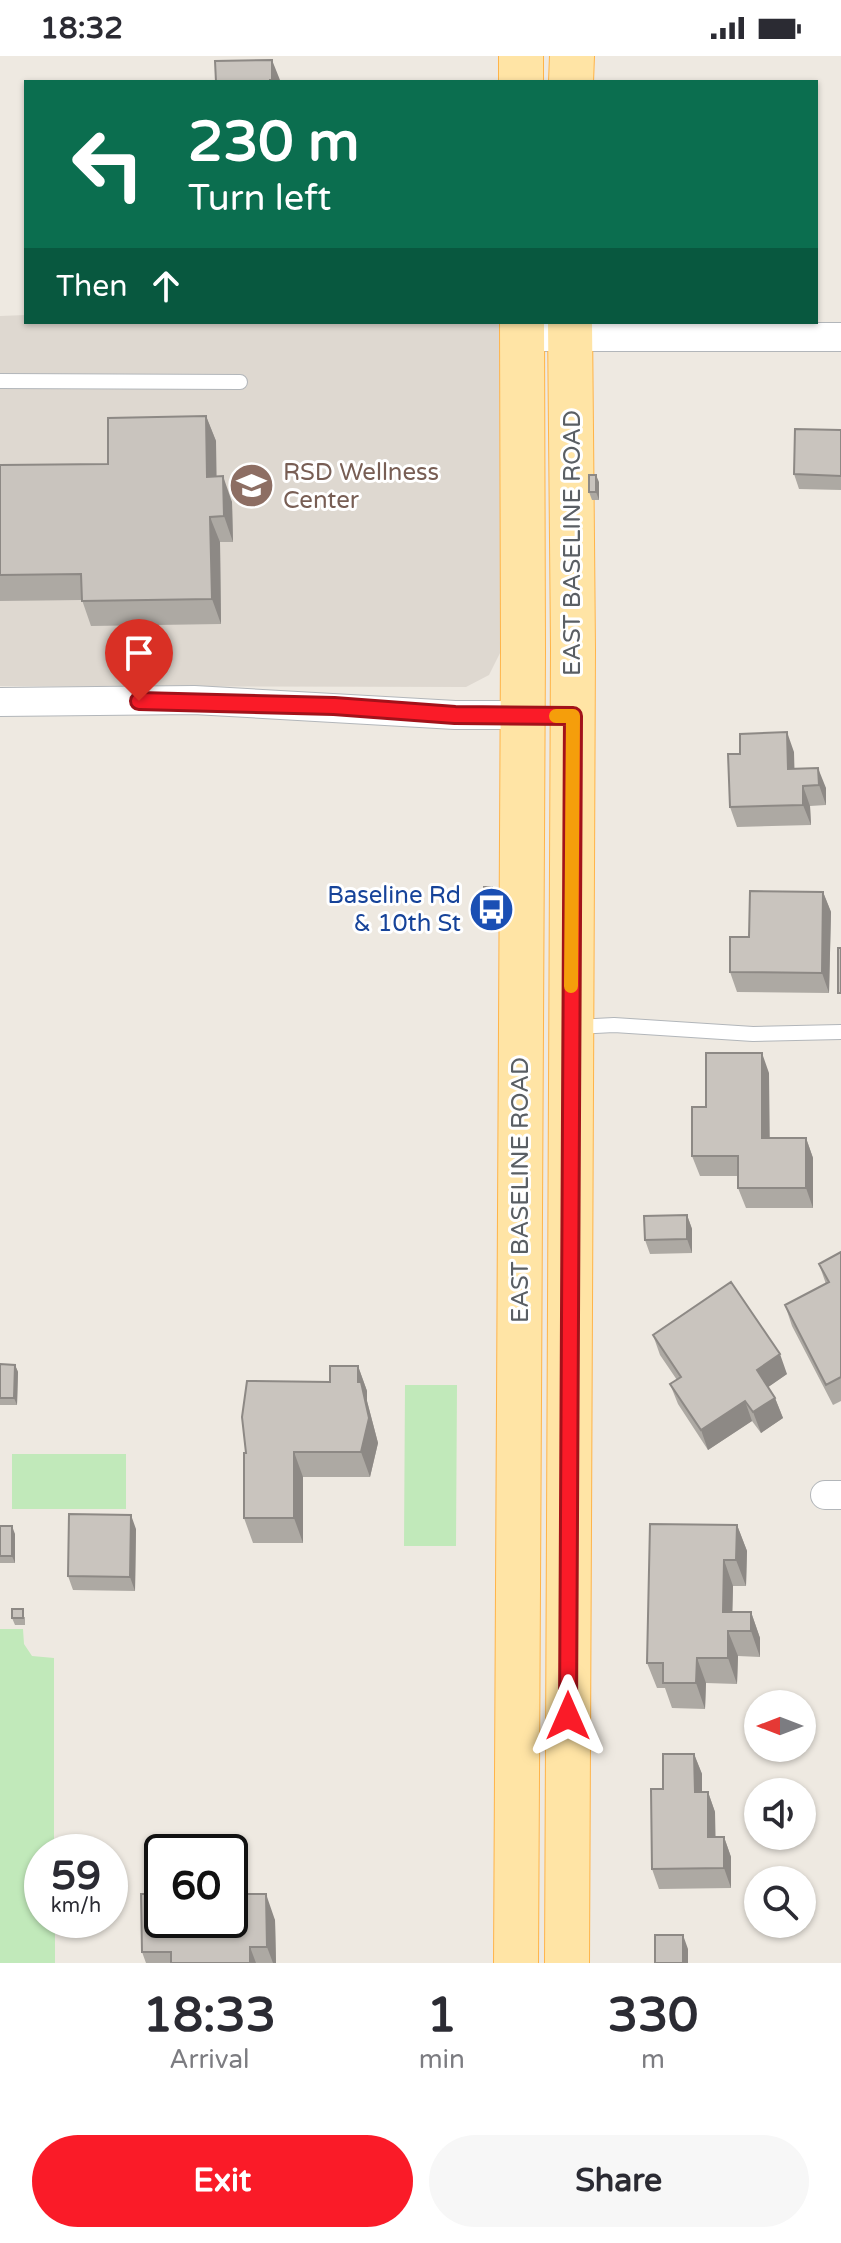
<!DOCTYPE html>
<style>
body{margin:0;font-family:"Varela Round",sans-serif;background:#f7f7f7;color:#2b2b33;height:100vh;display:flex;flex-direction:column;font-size:30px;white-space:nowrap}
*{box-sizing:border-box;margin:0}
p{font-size:26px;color:#7c7c81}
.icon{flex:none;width:44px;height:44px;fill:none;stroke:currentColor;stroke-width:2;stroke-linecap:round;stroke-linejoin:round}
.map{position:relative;height:1907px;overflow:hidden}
.side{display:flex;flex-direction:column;background:#fff;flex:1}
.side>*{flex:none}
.hud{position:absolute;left:24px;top:24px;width:794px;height:244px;border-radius:0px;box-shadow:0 2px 6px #0004;background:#0b6e4f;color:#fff;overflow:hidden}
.needle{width:52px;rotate:270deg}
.fabs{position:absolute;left:744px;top:1634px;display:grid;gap:16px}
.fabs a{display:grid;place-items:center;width:72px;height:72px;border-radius:50%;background:#fff;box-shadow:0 2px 6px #0004;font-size:40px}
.speed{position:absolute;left:24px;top:1778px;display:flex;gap:16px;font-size:40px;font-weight:700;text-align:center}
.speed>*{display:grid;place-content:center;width:104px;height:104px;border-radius:50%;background:#fff;box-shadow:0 2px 6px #0004;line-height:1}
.speed small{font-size:20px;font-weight:400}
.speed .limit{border:4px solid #111;border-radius:12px;background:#fff;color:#111}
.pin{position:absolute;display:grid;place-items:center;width:68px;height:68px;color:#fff;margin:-82px -34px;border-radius:50% 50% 50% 0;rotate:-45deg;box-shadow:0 0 8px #0007}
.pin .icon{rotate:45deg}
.me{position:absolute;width:88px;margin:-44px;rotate:0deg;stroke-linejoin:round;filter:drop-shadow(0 0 6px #0008)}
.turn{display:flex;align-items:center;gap:28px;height:168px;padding:0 32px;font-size:36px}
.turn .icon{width:104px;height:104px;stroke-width:2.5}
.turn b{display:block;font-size:56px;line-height:68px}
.then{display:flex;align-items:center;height:76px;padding:0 32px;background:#0003;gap:16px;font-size:30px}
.eta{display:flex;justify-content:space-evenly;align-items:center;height:136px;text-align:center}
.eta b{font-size:48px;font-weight:700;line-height:56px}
.button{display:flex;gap:16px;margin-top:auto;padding:16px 32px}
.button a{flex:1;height:92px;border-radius:48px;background:#fa1b28;color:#fff;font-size:32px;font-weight:700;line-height:92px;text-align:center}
.button a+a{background:#f7f7f7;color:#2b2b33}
.status{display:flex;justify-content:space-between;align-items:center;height:56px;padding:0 40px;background:#fff;direction:ltr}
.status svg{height:22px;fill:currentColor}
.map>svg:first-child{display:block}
</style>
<div class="status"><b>18:32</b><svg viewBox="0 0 49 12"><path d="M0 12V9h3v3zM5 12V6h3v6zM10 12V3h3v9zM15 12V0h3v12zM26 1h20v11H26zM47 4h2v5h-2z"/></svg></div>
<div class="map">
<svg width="841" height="1907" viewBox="0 0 841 1907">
<rect width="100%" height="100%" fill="#eee9e1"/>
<path fill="#ded8d0" d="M 26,259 L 26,266 L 505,266 L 502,593 L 489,619 L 466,631 L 0,630 L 0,260 Z"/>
<path fill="#c1e9ba" d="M 405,1329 L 457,1329 L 456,1490 L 404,1490 Z
M 12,1398 L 126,1398 L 126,1453 L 12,1453 Z
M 0,1573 L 23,1573 L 24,1588 L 32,1600 L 54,1602 L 54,1796 L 42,1796 L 42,1864 L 55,1864 L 55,1907 L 0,1907 Z"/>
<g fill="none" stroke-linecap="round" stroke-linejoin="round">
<defs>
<path id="service" d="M 0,325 L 240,326
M 576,971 L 614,969 L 753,978 L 841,976"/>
<path id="minor" d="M 522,281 L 841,281
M 0,646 L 194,644 L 455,659 L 522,659
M 825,1439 L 841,1439"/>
<path id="primary" d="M 521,0 L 521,26
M 571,26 L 572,0
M 516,1907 L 523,595 L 522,266
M 567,1907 L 573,593 L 570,266"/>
</defs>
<use href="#service" stroke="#b2b6ba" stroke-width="16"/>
<use href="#minor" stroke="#b2b6ba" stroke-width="30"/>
<use href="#primary" stroke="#ffb449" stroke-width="46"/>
<use href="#service" stroke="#fff" stroke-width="14"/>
<use href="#minor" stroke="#fff" stroke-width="28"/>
<use href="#primary" stroke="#ffe4a5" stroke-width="44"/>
</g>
<path fill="#ada9a3" d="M 206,360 L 216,385 L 216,420 L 232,446 L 233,486 L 220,486 L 221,568 L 91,570 L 82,544 L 0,545 L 0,409 L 108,408 Z
M 841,374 L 841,434 L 799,433 L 794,418 Z
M 599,426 L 599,444 L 592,444 L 589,436 Z
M 794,696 L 794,713 L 826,732 L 826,749 L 810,750 L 811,769 L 737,771 L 730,751 Z
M 823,836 L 831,856 L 829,937 L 737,936 L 730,916 L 749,881 Z
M 495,838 L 495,859 L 487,859 L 484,852 Z
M 769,1017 L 769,1082 L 806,1082 L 813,1102 L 813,1152 L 746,1152 L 738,1132 L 738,1120 L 700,1120 L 692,1100 L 706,1051 Z
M 687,1159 L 692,1173 L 692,1197 L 650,1198 L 645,1184 Z
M 841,1196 L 841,1345 L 833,1349 L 792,1270 L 785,1249 L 826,1228 L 819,1208 Z
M 653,1279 L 787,1318 L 768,1331 L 775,1342 L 783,1362 L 761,1377 L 752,1365 L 708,1394 L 678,1348 L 670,1328 L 677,1324 L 660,1299 Z
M 0,1308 L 15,1309 L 18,1316 L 17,1349 L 0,1349 Z
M 358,1310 L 367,1335 L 367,1345 L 378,1387 L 370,1421 L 303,1421 L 303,1487 L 253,1487 L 244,1462 L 330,1326 Z
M 737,1469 L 747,1495 L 746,1530 L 733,1530 L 732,1556 L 751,1556 L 760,1582 L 760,1601 L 738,1600 L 737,1628 L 706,1627 L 705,1653 L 672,1652 L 665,1632 L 657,1632 L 647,1607 Z
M 0,1470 L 15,1478 L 15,1507 L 0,1507 Z
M 136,1473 L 135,1535 L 73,1534 L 68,1520 Z
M 25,1561 L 25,1569 L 15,1569 L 12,1562 Z
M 694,1698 L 702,1718 L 702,1736 L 708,1736 L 715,1756 L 715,1781 L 724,1781 L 731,1801 L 731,1832 L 659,1833 L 652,1813 L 663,1733 Z
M 247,1828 L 247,1838 L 275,1864 L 276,1907 L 146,1907 L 142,1896 L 162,1864 Z"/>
<path fill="#8d8985" d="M 272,4 L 280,24 L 280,26 L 273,26 L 272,24 Z
M 206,360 L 216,385 L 217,446 L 207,421 Z
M 596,419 L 599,426 L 599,444 L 596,436 Z
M 223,420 L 232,446 L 233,486 L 224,460 Z
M 210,461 L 220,486 L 221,568 L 212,543 Z
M 787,676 L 794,696 L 795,733 L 788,713 Z
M 818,712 L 826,732 L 826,749 L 819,729 Z
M 803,730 L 810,750 L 811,769 L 803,749 Z
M 492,831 L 495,838 L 495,859 L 492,852 Z
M 823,836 L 831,856 L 829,937 L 822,917 Z
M 762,997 L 769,1017 L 770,1102 L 762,1082 Z
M 806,1082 L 813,1102 L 813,1152 L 806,1132 Z
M 687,1159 L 692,1173 L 692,1197 L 687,1183 Z
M 780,1298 L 787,1318 L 764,1334 L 757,1314 Z
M 15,1309 L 18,1316 L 17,1349 L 14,1342 Z
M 358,1310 L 367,1335 L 367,1345 L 378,1387 L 370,1421 L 361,1396 Z
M 775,1342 L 783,1362 L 761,1377 L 753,1356 Z
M 745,1345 L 752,1365 L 708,1394 L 701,1374 Z
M 294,1396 L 303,1421 L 303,1487 L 294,1462 Z
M 131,1459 L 136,1473 L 135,1535 L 130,1521 Z
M 737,1469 L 747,1495 L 746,1530 L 736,1504 Z
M 12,1470 L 15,1478 L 15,1507 L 12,1500 Z
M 724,1504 L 733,1530 L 732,1575 L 723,1556 Z
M 751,1556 L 760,1582 L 760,1601 L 751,1575 Z
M 728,1575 L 738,1600 L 737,1628 L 728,1602 Z
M 697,1602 L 706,1627 L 705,1653 L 696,1627 Z
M 694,1698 L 702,1718 L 702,1756 L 695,1736 Z
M 708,1736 L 715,1756 L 716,1802 L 708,1781 Z
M 724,1781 L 731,1801 L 731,1832 L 724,1812 Z
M 238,1803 L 247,1828 L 248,1864 L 238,1838 Z
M 266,1838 L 275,1864 L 276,1907 L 273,1907 L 267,1891 Z
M 683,1879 L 688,1893 L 688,1907 L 683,1907 Z
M 250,1891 L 256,1907 L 250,1907 Z"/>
<path fill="#c9c4be" stroke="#8d8985" stroke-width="2" d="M 272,4 L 272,24 L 270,24 L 270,26 L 216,26 L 215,5 Z
M 206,360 L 207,421 L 223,420 L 224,460 L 210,461 L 212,543 L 82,545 L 81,518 L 0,519 L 0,409 L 108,408 L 108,362 Z
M 795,373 L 841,374 L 841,420 L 794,418 Z
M 589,419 L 596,419 L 596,436 L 589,436 Z
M 787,676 L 788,713 L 818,712 L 819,729 L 803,730 L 803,749 L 730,751 L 728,698 L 740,698 L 740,678 Z
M 484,831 L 492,831 L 492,852 L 484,852 Z
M 750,835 L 823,836 L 822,917 L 730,916 L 730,881 L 749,881 Z
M 838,892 L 841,892 L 841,937 L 838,937 Z
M 706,997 L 762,997 L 762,1082 L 806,1082 L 806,1132 L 738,1132 L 738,1100 L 692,1100 L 692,1051 L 706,1051 Z
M 687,1159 L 687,1183 L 645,1184 L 644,1160 Z
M 841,1196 L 841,1321 L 826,1329 L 785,1249 L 829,1226 L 819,1208 Z
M 731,1226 L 780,1298 L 757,1314 L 775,1342 L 753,1356 L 745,1345 L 701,1374 L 670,1328 L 681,1321 L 653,1279 Z
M 0,1308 L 15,1309 L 14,1342 L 0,1342 Z
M 330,1310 L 358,1310 L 358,1326 L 361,1326 L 369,1362 L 361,1396 L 294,1396 L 294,1462 L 244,1462 L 244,1397 L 246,1397 L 242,1361 L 247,1325 L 330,1326 Z
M 69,1458 L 131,1459 L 130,1521 L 68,1520 Z
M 650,1468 L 737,1469 L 736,1504 L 724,1504 L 723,1556 L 751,1556 L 751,1575 L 728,1575 L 728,1602 L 697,1602 L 696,1627 L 663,1627 L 663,1607 L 647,1607 Z
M 0,1470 L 12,1470 L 12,1500 L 0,1500 Z
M 12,1553 L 23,1553 L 23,1562 L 12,1562 Z
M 663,1698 L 694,1698 L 695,1736 L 708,1736 L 708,1781 L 724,1781 L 724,1812 L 652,1813 L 651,1733 L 663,1733 Z
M 221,1786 L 238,1803 L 238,1838 L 266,1838 L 267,1891 L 250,1891 L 250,1907 L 171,1907 L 171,1896 L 142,1896 L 141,1838 L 162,1838 L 162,1864 L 230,1864 L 230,1796 L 185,1796 L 192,1787 Z
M 655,1879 L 683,1879 L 683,1907 L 655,1907 Z"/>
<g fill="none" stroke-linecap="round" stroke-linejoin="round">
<defs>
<path id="route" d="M 139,645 L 334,650 L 455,659 L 573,660 L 568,1660"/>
</defs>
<use href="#route" stroke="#a2121a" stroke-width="20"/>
<use href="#route" stroke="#fa1b28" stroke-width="14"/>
<path stroke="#f59e0b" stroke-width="14" d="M 556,660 L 573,660 L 571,930"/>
</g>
<defs>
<symbol id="school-disc" viewBox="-11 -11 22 22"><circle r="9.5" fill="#8d6e63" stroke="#fff"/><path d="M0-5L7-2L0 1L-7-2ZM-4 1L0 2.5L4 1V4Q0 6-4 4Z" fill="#fff"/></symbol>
<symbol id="bus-disc" viewBox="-11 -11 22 22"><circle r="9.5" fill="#1a4fb4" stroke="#fff"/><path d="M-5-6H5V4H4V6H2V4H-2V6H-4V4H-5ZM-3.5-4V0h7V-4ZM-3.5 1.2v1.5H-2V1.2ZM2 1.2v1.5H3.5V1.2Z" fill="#fff"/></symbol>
</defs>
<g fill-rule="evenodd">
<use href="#school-disc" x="226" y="404" width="51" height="51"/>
<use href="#bus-disc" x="466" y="828" width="51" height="51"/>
</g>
<g text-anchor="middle" stroke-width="6" stroke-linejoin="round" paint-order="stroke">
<g font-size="24" fill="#785e54" stroke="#fff" text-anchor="start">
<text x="283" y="424">RSD Wellness<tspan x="283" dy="28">Center</tspan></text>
</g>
<g font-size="24" fill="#5a5f64" stroke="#fff">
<text transform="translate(572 487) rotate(-90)" y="8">EAST BASELINE ROAD</text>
<text transform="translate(520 1134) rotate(-90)" y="8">EAST BASELINE ROAD</text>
</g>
<g font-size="24" fill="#164399" stroke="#fff" text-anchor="end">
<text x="461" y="847">Baseline Rd<tspan x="461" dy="28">&amp; 10th St</tspan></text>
</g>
</g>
</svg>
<div class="fabs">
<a><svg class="needle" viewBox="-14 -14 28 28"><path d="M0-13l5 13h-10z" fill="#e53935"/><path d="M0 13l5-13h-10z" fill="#7c7c81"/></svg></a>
<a><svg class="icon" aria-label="sound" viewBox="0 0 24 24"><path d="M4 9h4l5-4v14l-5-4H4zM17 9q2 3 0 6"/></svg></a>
<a><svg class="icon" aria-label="search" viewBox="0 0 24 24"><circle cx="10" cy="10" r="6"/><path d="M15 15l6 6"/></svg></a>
</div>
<div class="speed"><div>59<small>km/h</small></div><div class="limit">60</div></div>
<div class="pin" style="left:139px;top:645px;background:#d93025"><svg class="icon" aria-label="arrive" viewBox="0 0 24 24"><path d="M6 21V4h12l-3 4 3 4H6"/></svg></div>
<svg class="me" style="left:568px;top:1660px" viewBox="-20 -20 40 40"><path d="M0-17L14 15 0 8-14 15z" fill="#fa1b28" stroke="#fff" stroke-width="4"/></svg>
<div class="hud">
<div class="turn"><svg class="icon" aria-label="left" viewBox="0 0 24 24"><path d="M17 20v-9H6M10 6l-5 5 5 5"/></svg><div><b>230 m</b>Turn left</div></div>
<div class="then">Then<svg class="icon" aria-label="ahead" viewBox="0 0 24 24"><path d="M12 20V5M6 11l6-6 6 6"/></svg></div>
</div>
</div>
<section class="side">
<div class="eta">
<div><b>18:33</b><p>Arrival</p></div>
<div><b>1</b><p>min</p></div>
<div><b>330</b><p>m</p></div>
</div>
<div class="button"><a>Exit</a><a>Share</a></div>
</section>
